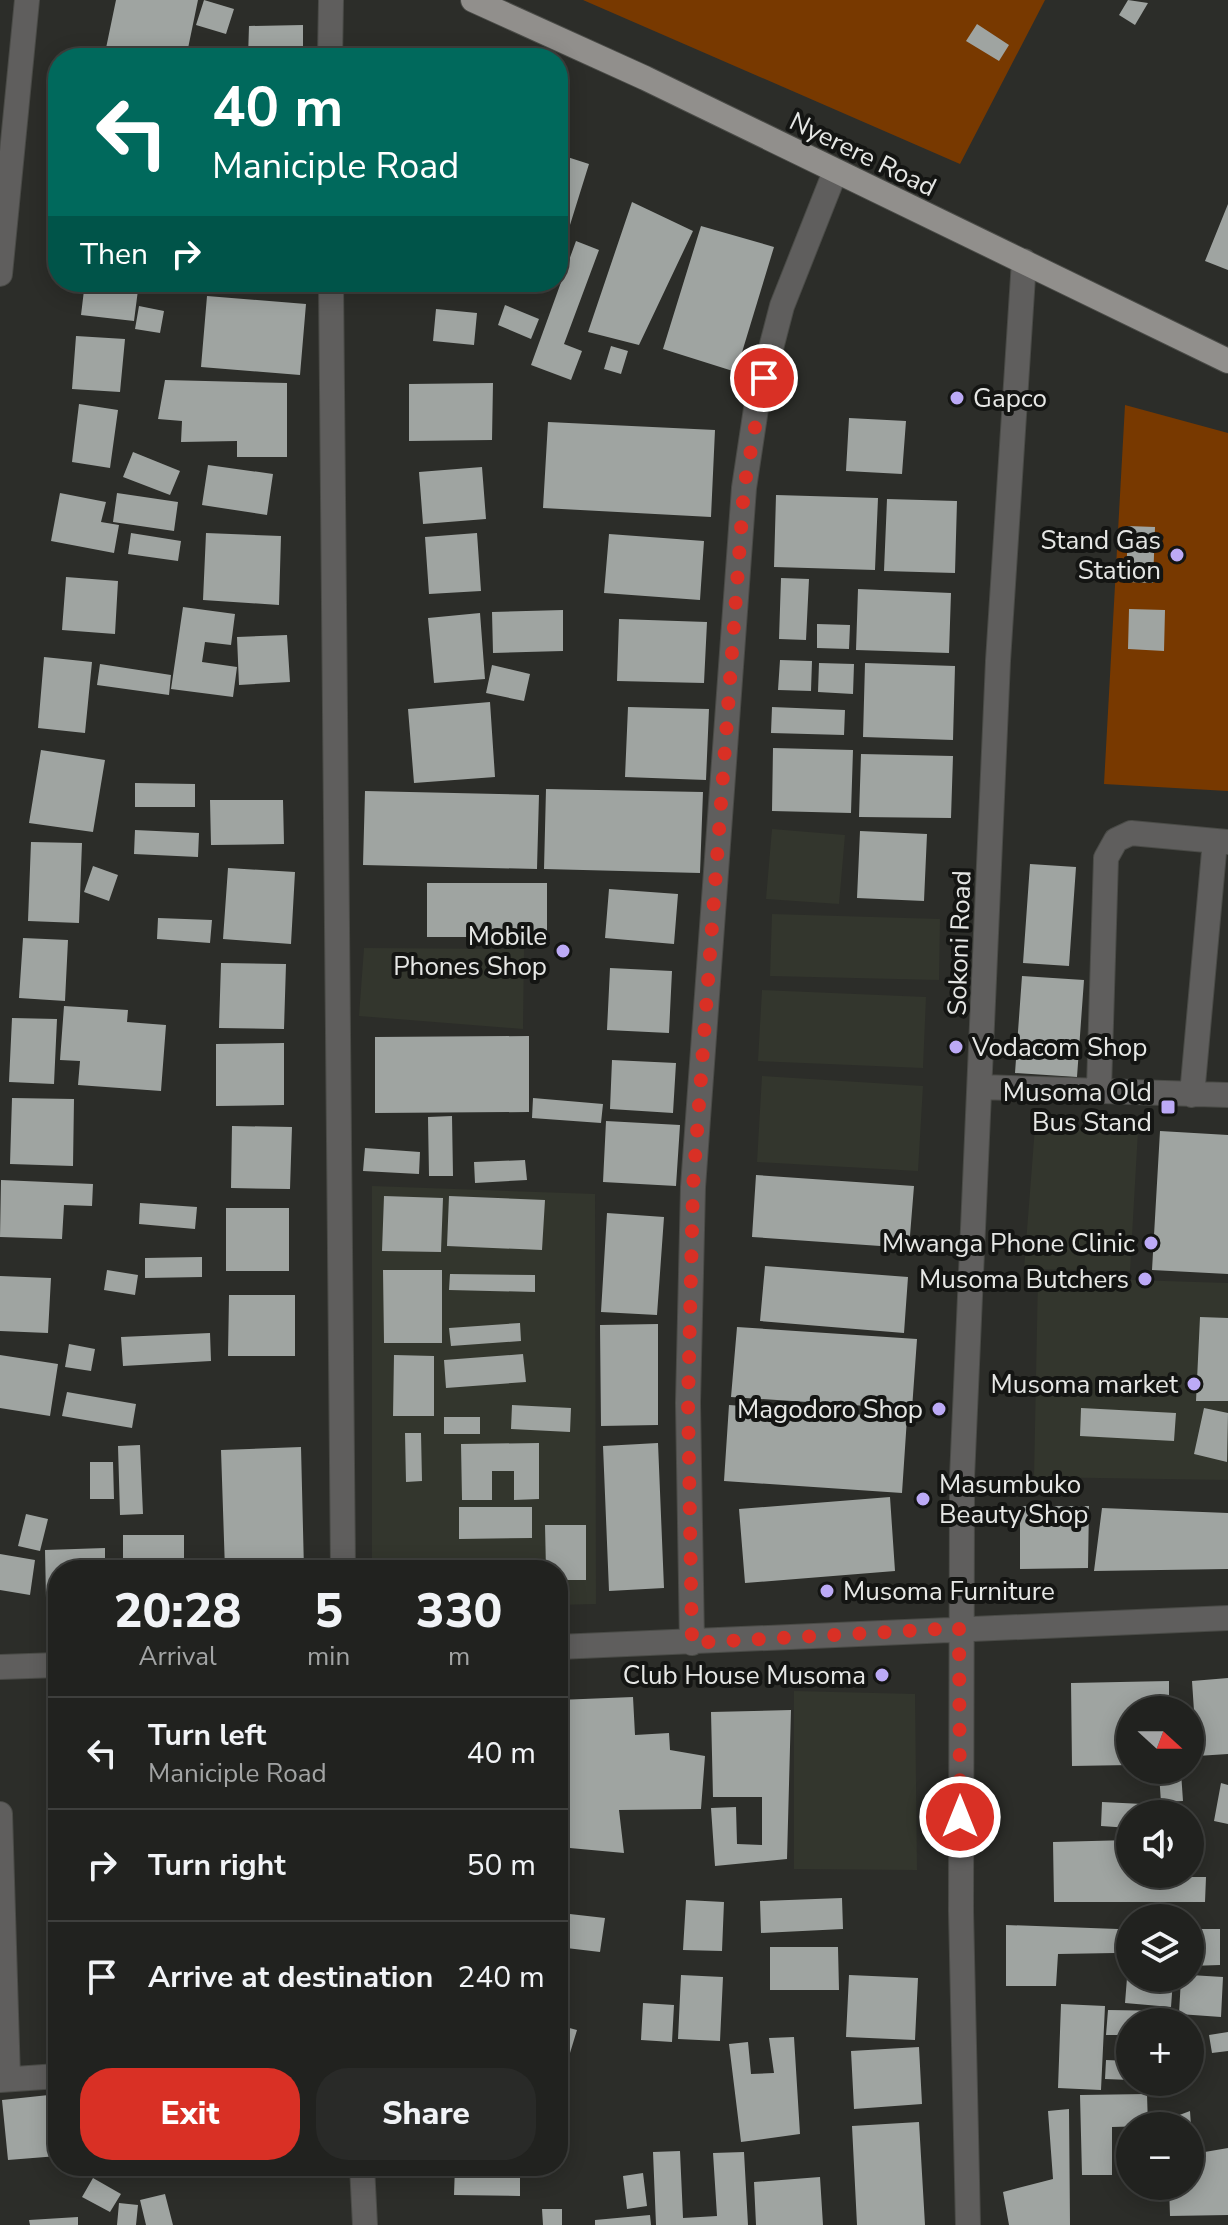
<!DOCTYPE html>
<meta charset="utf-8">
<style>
body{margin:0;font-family:"Nunito Sans",sans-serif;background:#292a28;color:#f1f3f6;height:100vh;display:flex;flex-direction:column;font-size:30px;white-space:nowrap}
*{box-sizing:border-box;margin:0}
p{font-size:26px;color:#a2a4a4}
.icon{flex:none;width:44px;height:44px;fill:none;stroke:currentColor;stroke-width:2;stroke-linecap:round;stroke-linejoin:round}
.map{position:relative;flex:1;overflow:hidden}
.sheet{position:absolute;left:48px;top:1560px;width:520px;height:616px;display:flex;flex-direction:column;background:#21221f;border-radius:32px;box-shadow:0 4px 20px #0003,0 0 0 2px #3e3f3d}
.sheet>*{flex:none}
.hud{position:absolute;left:48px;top:48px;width:520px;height:244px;border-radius:32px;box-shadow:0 4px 20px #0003,0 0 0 2px #3e3f3d;background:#00695c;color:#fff;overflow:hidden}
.needle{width:52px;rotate:111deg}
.fabs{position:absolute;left:1116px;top:1696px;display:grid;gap:16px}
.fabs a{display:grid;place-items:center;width:88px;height:88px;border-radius:50%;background:#21221f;box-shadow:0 4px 20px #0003,0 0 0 2px #3e3f3d;font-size:40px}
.pin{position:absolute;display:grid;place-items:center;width:68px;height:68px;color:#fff;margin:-34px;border:4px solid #fff;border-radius:50%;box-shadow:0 2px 8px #0007}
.me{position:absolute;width:88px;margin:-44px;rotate:0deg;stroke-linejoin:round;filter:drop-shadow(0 0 6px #0008)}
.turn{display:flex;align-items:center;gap:28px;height:168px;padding:0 32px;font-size:36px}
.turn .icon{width:104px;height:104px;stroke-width:2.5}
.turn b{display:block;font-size:56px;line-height:68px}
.then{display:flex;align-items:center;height:76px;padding:0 32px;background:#0003;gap:16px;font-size:30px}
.eta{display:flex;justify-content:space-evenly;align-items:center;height:136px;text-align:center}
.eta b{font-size:48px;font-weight:800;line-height:56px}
.button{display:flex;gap:16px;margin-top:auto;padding:16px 32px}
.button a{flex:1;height:92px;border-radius:32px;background:#d93025;color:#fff;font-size:32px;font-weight:800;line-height:92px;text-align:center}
.button a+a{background:#292a28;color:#f1f3f6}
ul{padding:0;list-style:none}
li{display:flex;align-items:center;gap:24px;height:112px;padding:0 32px;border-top:2px solid #3e3f3d}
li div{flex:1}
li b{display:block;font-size:30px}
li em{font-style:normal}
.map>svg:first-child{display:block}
</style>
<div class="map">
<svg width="1228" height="2225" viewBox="0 0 1228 2225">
<rect width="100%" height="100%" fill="#2c2d29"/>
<path fill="#33362d" d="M 772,829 L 845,835 L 839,904 L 766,899 Z
M 772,914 L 940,919 L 939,980 L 770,976 Z
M 364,948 L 524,949 L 523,1029 L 359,1016 Z
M 762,990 L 926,997 L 923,1068 L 758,1061 Z
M 762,1076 L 923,1086 L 918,1171 L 757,1162 Z
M 1035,1127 L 1138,1131 L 1130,1271 L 1024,1269 Z
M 372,1186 L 595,1194 L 596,1604 L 558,1605 L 558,1570 L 372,1570 Z
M 1038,1277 L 1228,1283 L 1228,1480 L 1034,1477 Z
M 794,1691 L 915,1694 L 917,1870 L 794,1869 Z"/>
<path fill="#783900" d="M 583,0 L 1045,0 L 960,164 Z
M 1125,405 L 1228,433 L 1228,791 L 1104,784 Z"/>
<path fill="#9fa4a1" d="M 116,0 L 198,0 L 186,58 L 133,58 L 105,53 Z
M 204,0 L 234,9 L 226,34 L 196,25 Z
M 1128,0 L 1148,3 L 1135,25 L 1119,15 Z
M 977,24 L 1009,45 L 999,61 L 966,41 Z
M 303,25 L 303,58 L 248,58 L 249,26 Z
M 558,154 L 589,164 L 565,241 L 558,239 Z
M 632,202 L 693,231 L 639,345 L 588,332 Z
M 1228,204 L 1228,270 L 1205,261 Z
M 701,226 L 774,247 L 736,372 L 663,349 Z
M 576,241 L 599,250 L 564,344 L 582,351 L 571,380 L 531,365 Z
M 85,282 L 139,282 L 134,321 L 81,315 Z
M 145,282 L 203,282 L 202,292 L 144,286 Z
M 226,282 L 287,282 L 286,290 Z
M 404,282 L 467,282 L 467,289 L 404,291 Z
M 207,296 L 306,304 L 300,375 L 201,367 Z
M 505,305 L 539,319 L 531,339 L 498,325 Z
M 139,306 L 164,311 L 160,333 L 135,329 Z
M 436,309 L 477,313 L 474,345 L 433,341 Z
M 76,336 L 125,339 L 120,392 L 72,389 Z
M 611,346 L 628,351 L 621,374 L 604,369 Z
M 165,380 L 287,383 L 287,457 L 237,457 L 237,441 L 181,442 L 182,421 L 158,419 Z
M 493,383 L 492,440 L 409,441 L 409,384 Z
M 79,404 L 118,410 L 110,468 L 72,462 Z
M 849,418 L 906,421 L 902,474 L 846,471 Z
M 548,422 L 715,430 L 711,517 L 543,508 Z
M 133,452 L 180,471 L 170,495 L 123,477 Z
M 208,465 L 273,474 L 267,515 L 202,505 Z
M 482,467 L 486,519 L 423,524 L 419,472 Z
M 60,493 L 106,502 L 101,522 L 119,525 L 114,553 L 51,541 Z
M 117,493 L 178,502 L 174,531 L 113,522 Z
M 776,495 L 878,498 L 875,570 L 774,567 Z
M 887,499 L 957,501 L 955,573 L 884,571 Z
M 1128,526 L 1155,527 L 1153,583 L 1126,582 Z
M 131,533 L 181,541 L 178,561 L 128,554 Z
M 206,533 L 281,536 L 279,605 L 203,600 Z
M 477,533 L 481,591 L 429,594 L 425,537 Z
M 609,534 L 704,541 L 700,600 L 604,593 Z
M 66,577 L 118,581 L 115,634 L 62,630 Z
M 781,578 L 809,579 L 806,640 L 779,639 Z
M 858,589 L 951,593 L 949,653 L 856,650 Z
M 183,607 L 235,614 L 231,645 L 205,642 L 202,662 L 237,667 L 233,697 L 171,689 Z
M 1129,609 L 1165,610 L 1164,651 L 1128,649 Z
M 563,610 L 563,651 L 493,653 L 492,612 Z
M 480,613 L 485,679 L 434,683 L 428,618 Z
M 619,619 L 707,622 L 704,683 L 617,681 Z
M 817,624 L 850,625 L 849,649 L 817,648 Z
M 287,635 L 290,682 L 239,685 L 237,637 Z
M 44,657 L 92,662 L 85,733 L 38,728 Z
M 780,660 L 812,661 L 811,691 L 778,690 Z
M 819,663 L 854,664 L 853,694 L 818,692 Z
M 865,663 L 955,666 L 953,740 L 863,737 Z
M 100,664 L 171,675 L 169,695 L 97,685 Z
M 492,665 L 530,674 L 524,701 L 486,693 Z
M 490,702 L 495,777 L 414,783 L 408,709 Z
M 628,707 L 709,709 L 706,780 L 625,777 Z
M 772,707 L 845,710 L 844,735 L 771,733 Z
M 773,748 L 853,750 L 851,813 L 772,811 Z
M 41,750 L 105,760 L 93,832 L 29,823 Z
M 861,754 L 953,756 L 951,818 L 859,817 Z
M 135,783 L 195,784 L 195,807 L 135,807 Z
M 546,789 L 703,792 L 700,873 L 544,869 Z
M 365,791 L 539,795 L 537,869 L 363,865 Z
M 210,800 L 283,800 L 284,844 L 211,845 Z
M 135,830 L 199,833 L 198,857 L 134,854 Z
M 860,831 L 927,834 L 924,901 L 857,898 Z
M 31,842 L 82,843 L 79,923 L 28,921 Z
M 1030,864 L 1076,867 L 1069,966 L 1023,963 Z
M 93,866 L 118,875 L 109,901 L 84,892 Z
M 228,868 L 295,872 L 291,944 L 223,939 Z
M 427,883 L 547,883 L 547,937 L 427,937 Z
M 609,889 L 678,894 L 674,944 L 605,938 Z
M 158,918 L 212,920 L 210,943 L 157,939 Z
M 23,938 L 68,940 L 65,1001 L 19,998 Z
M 221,963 L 286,964 L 284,1029 L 219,1028 Z
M 610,968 L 672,971 L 669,1033 L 607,1030 Z
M 1022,976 L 1084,980 L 1077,1077 L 1015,1073 Z
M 64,1006 L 128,1010 L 127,1022 L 166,1025 L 161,1091 L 78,1085 L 80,1061 L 60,1060 Z
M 12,1018 L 57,1019 L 54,1084 L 9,1082 Z
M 529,1036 L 529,1112 L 375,1113 L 375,1037 Z
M 284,1043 L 284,1105 L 216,1106 L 216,1044 Z
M 612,1060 L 676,1063 L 673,1113 L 610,1109 Z
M 12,1098 L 74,1099 L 73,1166 L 10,1164 Z
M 533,1098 L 603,1104 L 601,1123 L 532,1118 Z
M 452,1116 L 453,1176 L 429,1176 L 428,1117 Z
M 606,1121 L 680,1125 L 676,1186 L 603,1182 Z
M 232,1126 L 292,1127 L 290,1189 L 231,1188 Z
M 1160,1131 L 1228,1135 L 1228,1274 L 1152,1270 Z
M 365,1148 L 420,1152 L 419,1174 L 363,1171 Z
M 525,1160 L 527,1180 L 475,1183 L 474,1162 Z
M 756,1175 L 914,1186 L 909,1248 L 752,1237 Z
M 1,1180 L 93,1184 L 92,1206 L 64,1205 L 62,1239 L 0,1237 Z
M 384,1196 L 443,1198 L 441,1252 L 382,1251 Z
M 449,1196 L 545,1200 L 542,1250 L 447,1246 Z
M 140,1203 L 197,1207 L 195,1229 L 139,1224 Z
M 226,1208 L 289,1208 L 289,1271 L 226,1271 Z
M 607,1213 L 664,1217 L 657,1315 L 601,1312 Z
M 202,1257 L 202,1277 L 145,1278 L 145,1258 Z
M 765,1266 L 908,1277 L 904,1333 L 760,1321 Z
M 107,1270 L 138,1275 L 135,1295 L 104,1290 Z
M 383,1270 L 442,1270 L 442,1343 L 384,1343 Z
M 450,1274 L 535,1275 L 535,1292 L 449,1290 Z
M 0,1276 L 51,1278 L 48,1333 L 0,1331 Z
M 229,1295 L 295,1295 L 295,1356 L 228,1356 Z
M 1200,1317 L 1228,1318 L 1228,1401 L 1196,1401 Z
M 520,1323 L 521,1341 L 451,1346 L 449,1328 Z
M 658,1324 L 658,1425 L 601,1426 L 600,1325 Z
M 737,1327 L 917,1339 L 912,1409 L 731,1397 Z
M 210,1333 L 211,1361 L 123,1366 L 121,1337 Z
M 69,1344 L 95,1349 L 91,1371 L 65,1367 Z
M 523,1354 L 526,1382 L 446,1388 L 444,1360 Z
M 0,1355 L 58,1364 L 50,1416 L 0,1408 Z
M 394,1355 L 434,1356 L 434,1416 L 393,1416 Z
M 67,1392 L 136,1404 L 132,1428 L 62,1416 Z
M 512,1405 L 571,1408 L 570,1432 L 511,1429 Z
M 729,1405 L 907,1418 L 902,1493 L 724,1481 Z
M 1081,1408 L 1176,1413 L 1174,1441 L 1080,1436 Z
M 1204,1408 L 1228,1413 L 1227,1462 L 1194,1454 Z
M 444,1417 L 480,1417 L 480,1434 L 444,1434 Z
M 405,1433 L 421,1433 L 422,1481 L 406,1482 Z
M 539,1443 L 539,1499 L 514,1500 L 514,1471 L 492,1471 L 492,1500 L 462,1500 L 461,1444 Z
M 658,1443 L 664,1588 L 609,1591 L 603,1446 Z
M 140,1445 L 143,1514 L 120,1515 L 118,1446 Z
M 301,1447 L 304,1570 L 225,1570 L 221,1450 Z
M 90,1462 L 113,1462 L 114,1499 L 90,1499 Z
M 890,1497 L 895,1571 L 745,1583 L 739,1509 Z
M 1020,1506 L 1089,1506 L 1088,1568 L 1020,1569 Z
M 459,1507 L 532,1507 L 532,1538 L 459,1539 Z
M 1102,1508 L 1228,1513 L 1228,1569 L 1094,1571 Z
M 26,1514 L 48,1519 L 40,1551 L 18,1546 Z
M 545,1525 L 586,1525 L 586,1580 L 558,1580 L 558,1570 L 546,1570 Z
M 123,1535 L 184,1535 L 184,1570 L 123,1570 Z
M 105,1548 L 105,1570 L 58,1570 L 58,1598 L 46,1598 L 45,1550 Z
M 0,1554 L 35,1560 L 30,1595 L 0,1590 Z
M 1228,1678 L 1228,1754 L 1197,1756 L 1192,1681 Z
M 1169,1681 L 1169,1710 L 1130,1710 L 1130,1765 L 1072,1766 L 1071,1683 Z
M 633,1697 L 635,1735 L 669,1733 L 670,1750 L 705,1756 L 701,1809 L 619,1810 L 624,1853 L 559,1847 L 558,1700 Z
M 791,1710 L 787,1859 L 715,1866 L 711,1808 L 736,1807 L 737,1844 L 762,1845 L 762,1797 L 713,1797 L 711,1712 Z
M 55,1711 L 58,1711 L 58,1770 L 54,1770 Z
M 1181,1772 L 1183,1801 L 1161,1802 L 1159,1774 Z
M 1221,1783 L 1228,1785 L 1228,1824 L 1214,1821 Z
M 1102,1802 L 1163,1805 L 1162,1814 L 1130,1814 L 1130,1828 L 1101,1826 Z
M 1190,1839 L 1199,1839 L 1198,1865 L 1190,1865 Z
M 1130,1840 L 1130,1874 L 1134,1877 L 1206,1877 L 1205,1902 L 1054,1902 L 1053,1842 Z
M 558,1869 L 570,1870 L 568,1900 L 558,1900 Z
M 842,1898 L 843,1929 L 761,1933 L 760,1901 Z
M 686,1900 L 724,1902 L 722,1951 L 683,1950 Z
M 561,1913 L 605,1918 L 600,1952 L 558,1947 Z
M 1006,1925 L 1118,1929 L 1115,1953 L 1058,1954 L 1056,1986 L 1006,1986 Z
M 1190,1929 L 1220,1929 L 1220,1965 L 1190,1966 Z
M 770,1947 L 838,1947 L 839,1990 L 770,1990 Z
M 681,1975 L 723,1977 L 720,2041 L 678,2039 Z
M 849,1975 L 918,1978 L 915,2040 L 846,2037 Z
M 1190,1975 L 1223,1977 L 1221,2017 L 1179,2014 L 1181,1978 L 1190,1978 Z
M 1127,1978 L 1173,1980 L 1171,2007 L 1125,2003 Z
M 643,2003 L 674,2005 L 672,2042 L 641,2040 Z
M 1061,2004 L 1105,2006 L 1101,2090 L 1058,2088 Z
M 1108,2010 L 1171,2011 L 1171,2022 L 1130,2022 L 1130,2035 L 1106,2035 Z
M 558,2025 L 577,2030 L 570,2053 L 558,2049 Z
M 1228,2032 L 1228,2051 L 1212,2053 L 1209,2035 Z
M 794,2037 L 800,2134 L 741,2142 L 729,2044 L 748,2042 L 751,2074 L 774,2073 L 769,2038 Z
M 919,2047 L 922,2104 L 854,2109 L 851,2051 Z
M 1106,2060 L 1130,2061 L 1130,2080 L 1105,2079 Z
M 58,2094 L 58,2156 L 8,2160 L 2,2100 Z
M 1147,2094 L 1148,2126 L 1112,2127 L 1112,2175 L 1082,2175 L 1080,2095 Z
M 1069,2109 L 1070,2225 L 1009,2225 L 1003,2192 L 1053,2179 L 1048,2111 Z
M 1190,2111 L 1191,2126 L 1167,2126 L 1166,2120 Z
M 919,2122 L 925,2225 L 857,2225 L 852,2126 Z
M 1190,2143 L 1193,2154 L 1228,2148 L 1228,2215 L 1170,2216 L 1169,2186 L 1190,2186 Z
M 680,2151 L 683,2218 L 717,2216 L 713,2153 L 744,2152 L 748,2225 L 656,2225 L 653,2152 Z
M 455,2166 L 520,2166 L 520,2196 L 454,2195 Z
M 643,2173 L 647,2206 L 627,2209 L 623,2176 Z
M 820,2177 L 823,2225 L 756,2225 L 754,2182 Z
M 93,2178 L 121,2194 L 110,2212 L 82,2197 Z
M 165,2194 L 173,2225 L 146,2225 L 140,2200 Z
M 119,2203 L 138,2205 L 136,2225 L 117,2225 Z
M 542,2209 L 562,2209 L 562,2225 L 543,2225 Z
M 650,2215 L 651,2225 L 595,2225 L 595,2220 Z
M 78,2217 L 78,2225 L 30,2225 L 29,2220 Z"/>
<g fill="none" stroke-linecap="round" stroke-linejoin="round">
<defs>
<path id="minor" d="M 330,58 L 331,0
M 0,274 L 27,0
M 331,282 L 343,1570
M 981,1087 L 1228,1095
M 1099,1089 L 1106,858 L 1116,840 L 1131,833 L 1228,842
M 1192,1095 L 1215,841
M 692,1643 L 688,1403 L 693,1187 L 744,488 L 757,402 L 782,306 L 835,172
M 558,1647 L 1228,1618
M 0,1667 L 58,1665
M 0,1814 L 8,2079
M 0,2080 L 58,2076
M 362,2166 L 365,2225
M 968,2225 L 961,1911 L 962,1478 L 998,661 L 1024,261"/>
<path id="major" d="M 473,0 L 645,78 L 1228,361"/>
</defs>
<use href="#minor" stroke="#4a4b47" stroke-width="26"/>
<use href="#major" stroke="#4a4b47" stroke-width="26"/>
<use href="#minor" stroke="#5f5e5d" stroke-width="24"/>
<use href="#major" stroke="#918f8c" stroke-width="24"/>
</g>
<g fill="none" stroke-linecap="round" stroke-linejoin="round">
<path stroke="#d93025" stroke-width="14" stroke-dasharray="0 25.2" d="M 764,378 L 744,488 L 693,1187 L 688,1403 L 692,1643 L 959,1628 L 960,1817"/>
</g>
<g fill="#bcaaf6" stroke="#141513" stroke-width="3">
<circle cx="957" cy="398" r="8"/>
<circle cx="1177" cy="555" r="8"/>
<circle cx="563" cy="951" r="8"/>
<circle cx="956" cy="1047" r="8"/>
<rect x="1160" y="1099" width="16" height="16" rx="4"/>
<circle cx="1151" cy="1243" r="8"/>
<circle cx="1145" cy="1279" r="8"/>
<circle cx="1194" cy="1384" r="8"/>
<circle cx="939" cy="1409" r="8"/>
<circle cx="923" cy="1499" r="8"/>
<circle cx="827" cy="1591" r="8"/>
<circle cx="882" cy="1675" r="8"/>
</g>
<g text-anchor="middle" stroke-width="8" stroke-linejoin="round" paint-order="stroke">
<g font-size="26" fill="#e6e7e5" stroke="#141513">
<text transform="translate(863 154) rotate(26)" y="9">Nyerere Road</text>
<text transform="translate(959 943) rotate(-88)" y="9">Sokoni Road</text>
</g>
<g font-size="26" fill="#e6e7e5" stroke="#141513" text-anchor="end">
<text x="973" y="407" text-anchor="start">Gapco</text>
<text x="1161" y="549">Stand Gas<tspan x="1161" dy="30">Station</tspan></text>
<text x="547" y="945">Mobile<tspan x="547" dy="30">Phones Shop</tspan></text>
<text x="972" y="1056" text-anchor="start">Vodacom Shop</text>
<text x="1152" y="1101">Musoma Old<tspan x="1152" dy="30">Bus Stand</tspan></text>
<text x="1135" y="1252">Mwanga Phone Clinic</text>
<text x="1129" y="1288">Musoma Butchers</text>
<text x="1178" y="1393">Musoma market</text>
<text x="923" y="1418">Magodoro Shop</text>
<text x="939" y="1493" text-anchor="start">Masumbuko<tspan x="939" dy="30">Beauty Shop</tspan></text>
<text x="843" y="1600" text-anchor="start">Musoma Furniture</text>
<text x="866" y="1684">Club House Musoma</text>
</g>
</g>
</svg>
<div class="fabs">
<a><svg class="needle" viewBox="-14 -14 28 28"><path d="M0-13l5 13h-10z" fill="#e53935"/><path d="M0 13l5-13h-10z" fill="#a2a4a4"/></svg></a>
<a><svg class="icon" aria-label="sound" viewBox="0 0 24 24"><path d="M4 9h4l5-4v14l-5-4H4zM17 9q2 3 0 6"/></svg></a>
<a><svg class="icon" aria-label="layers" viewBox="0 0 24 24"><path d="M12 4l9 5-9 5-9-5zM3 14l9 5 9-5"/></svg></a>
<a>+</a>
<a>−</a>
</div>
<div class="pin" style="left:764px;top:378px;background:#d93025"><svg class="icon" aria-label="arrive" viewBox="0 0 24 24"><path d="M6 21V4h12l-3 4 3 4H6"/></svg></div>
<svg class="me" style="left:960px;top:1817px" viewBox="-20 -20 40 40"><circle r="17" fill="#d93025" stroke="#fff" stroke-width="3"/><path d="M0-11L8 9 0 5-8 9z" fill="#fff"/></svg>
<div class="hud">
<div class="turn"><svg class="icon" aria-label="left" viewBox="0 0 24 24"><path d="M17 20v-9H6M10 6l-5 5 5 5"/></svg><div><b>40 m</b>Maniciple Road</div></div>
<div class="then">Then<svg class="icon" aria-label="right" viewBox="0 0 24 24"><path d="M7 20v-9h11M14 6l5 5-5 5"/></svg></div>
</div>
<section class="sheet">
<div class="eta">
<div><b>20:28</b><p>Arrival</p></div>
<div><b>5</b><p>min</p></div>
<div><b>330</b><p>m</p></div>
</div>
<ul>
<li><svg class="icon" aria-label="left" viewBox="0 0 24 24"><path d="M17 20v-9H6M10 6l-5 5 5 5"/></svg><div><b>Turn left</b><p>Maniciple Road</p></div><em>40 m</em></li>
<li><svg class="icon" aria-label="right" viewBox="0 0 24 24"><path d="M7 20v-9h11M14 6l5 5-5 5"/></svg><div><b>Turn right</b></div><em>50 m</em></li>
<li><svg class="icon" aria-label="arrive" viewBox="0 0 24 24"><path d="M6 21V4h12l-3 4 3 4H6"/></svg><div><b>Arrive at destination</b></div><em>240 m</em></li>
</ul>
<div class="button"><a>Exit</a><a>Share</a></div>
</section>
</div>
